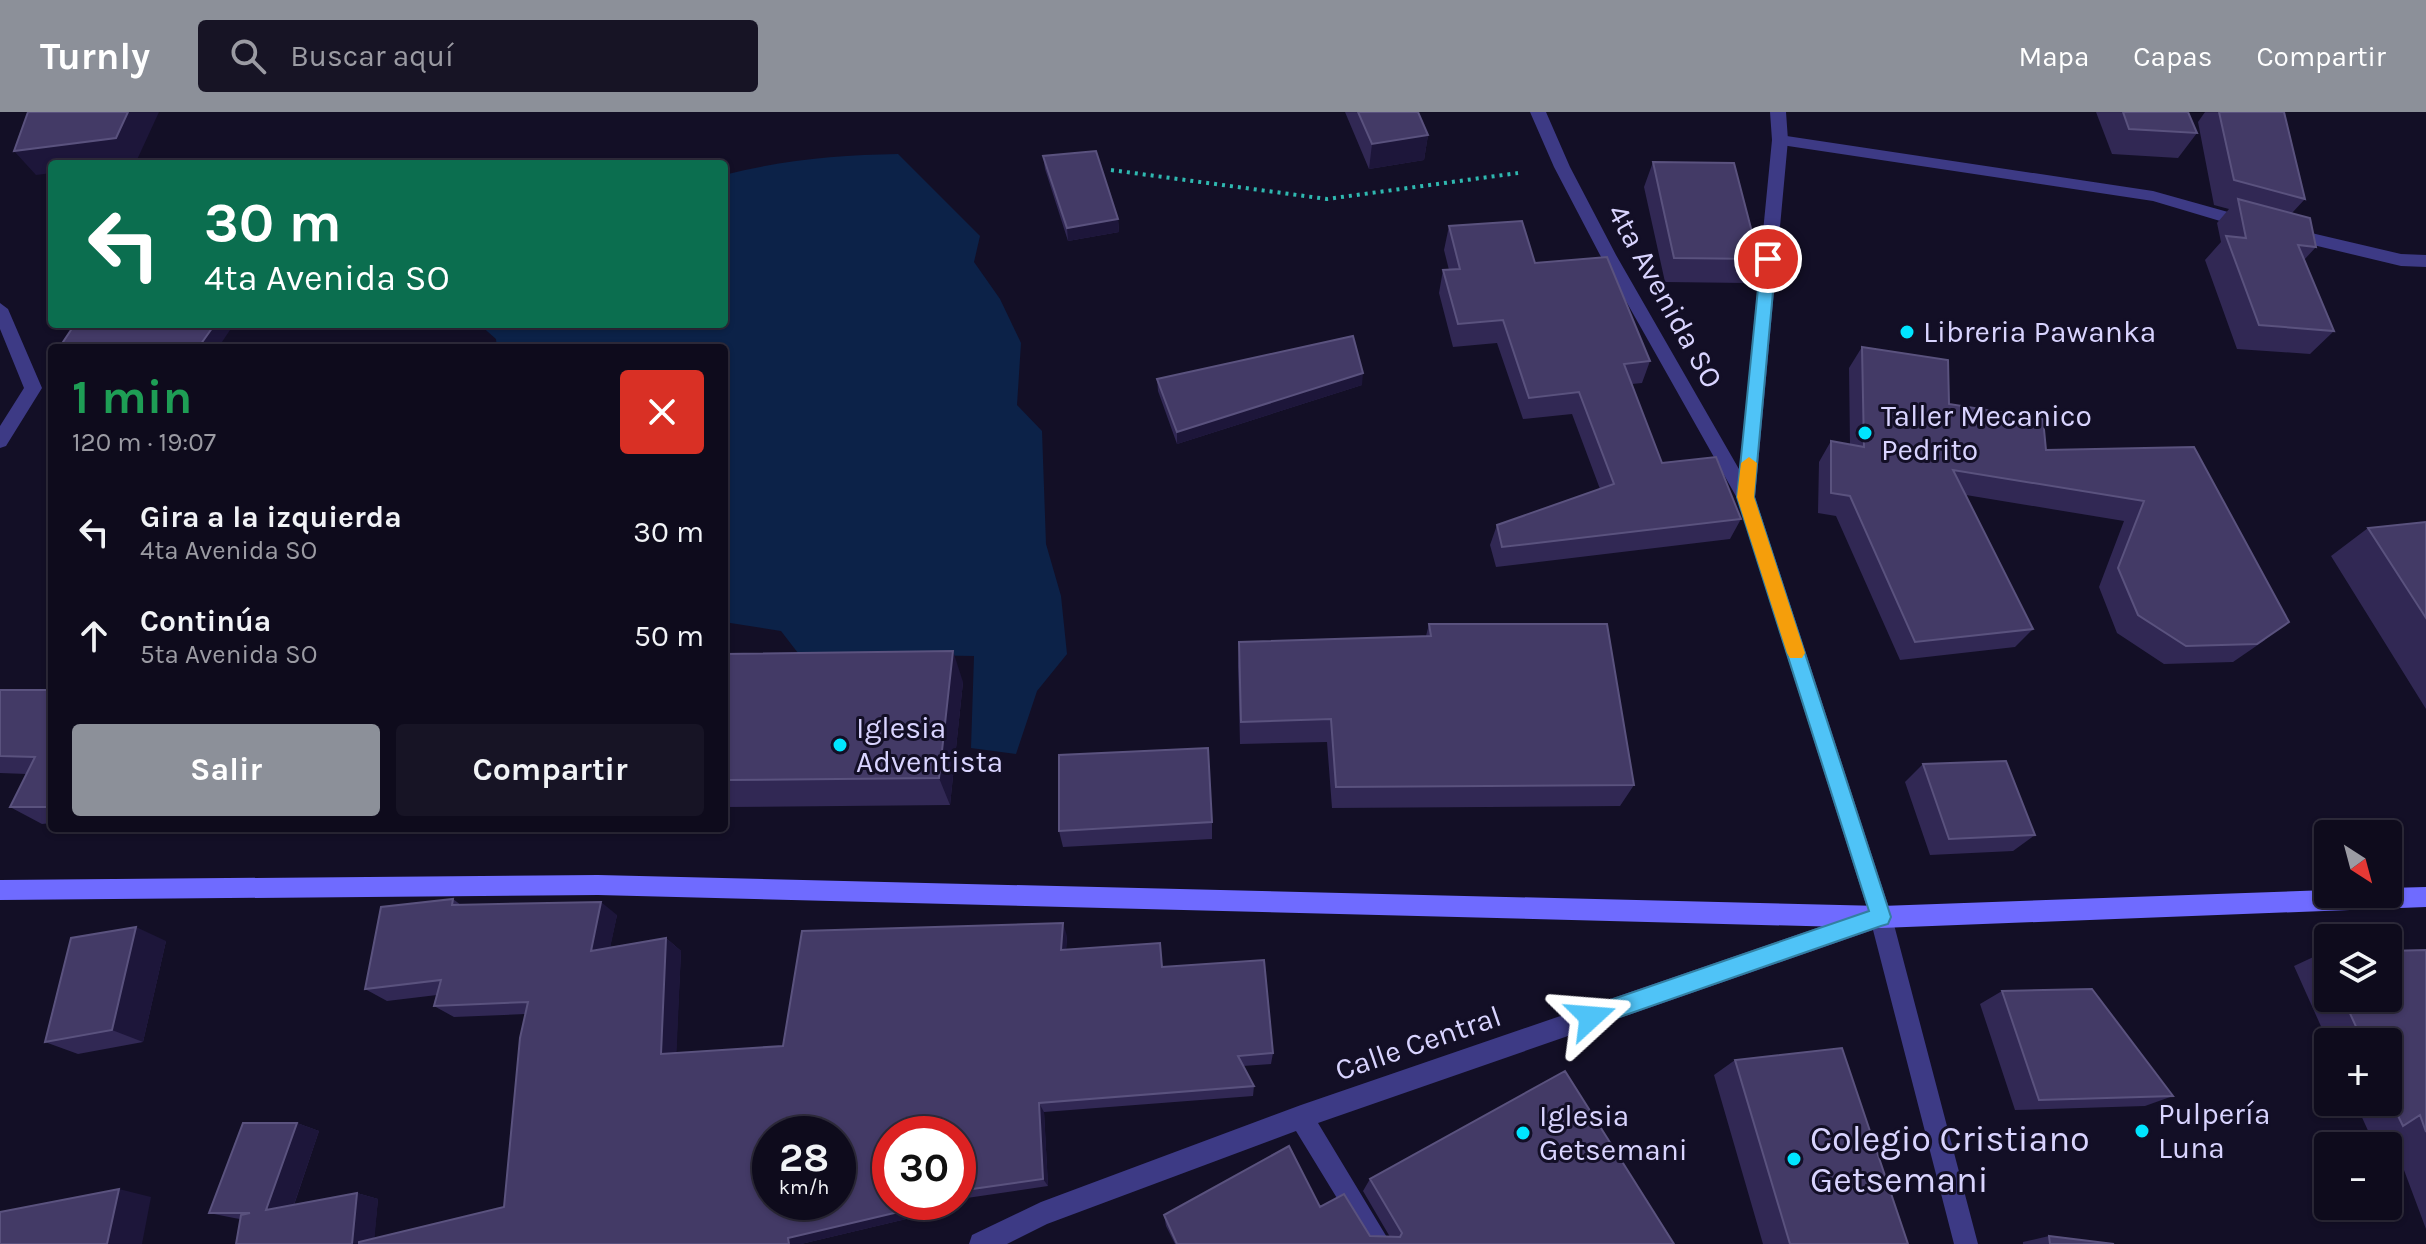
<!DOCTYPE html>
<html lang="es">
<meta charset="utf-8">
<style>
body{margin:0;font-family:Karla,sans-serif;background:#171425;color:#f1f3f6;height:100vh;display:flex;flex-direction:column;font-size:30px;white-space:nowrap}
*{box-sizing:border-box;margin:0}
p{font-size:26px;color:#9b9ba3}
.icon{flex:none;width:44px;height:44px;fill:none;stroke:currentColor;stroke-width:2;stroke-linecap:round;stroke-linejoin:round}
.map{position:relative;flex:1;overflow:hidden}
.side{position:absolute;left:48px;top:232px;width:680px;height:488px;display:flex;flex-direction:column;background:#0e0b1c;border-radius:8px;box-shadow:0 2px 6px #0004,0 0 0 2px #2e2b3b}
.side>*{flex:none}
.hud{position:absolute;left:48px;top:48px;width:680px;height:168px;border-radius:8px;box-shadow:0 2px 6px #0004,0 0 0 2px #2e2b3b;background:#0b6e4f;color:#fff;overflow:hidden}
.needle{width:52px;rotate:144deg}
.fabs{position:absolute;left:2314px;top:708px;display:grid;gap:16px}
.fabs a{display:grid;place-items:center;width:88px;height:88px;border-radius:8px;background:#0e0b1c;box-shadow:0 2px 6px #0004,0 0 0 2px #2e2b3b;font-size:40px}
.speed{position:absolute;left:752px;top:1004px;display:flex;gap:16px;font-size:40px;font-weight:700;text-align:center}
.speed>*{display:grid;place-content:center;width:104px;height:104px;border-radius:50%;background:#0e0b1c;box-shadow:0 2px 6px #0004,0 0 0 2px #2e2b3b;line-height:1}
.speed small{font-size:20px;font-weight:400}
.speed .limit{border:12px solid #d22;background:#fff;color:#111}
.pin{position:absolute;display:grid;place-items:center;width:68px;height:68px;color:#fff;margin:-34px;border:4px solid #fff;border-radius:50%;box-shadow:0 2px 8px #0007}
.me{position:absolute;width:88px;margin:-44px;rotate:71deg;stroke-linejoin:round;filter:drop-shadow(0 0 6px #0008)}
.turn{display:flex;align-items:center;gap:28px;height:168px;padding:0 24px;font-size:36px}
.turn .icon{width:104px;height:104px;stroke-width:2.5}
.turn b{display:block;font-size:56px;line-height:68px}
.round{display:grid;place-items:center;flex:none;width:84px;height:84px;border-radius:8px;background:#171425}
.head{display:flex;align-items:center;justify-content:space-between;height:136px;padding:0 24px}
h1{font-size:48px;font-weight:700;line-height:60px;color:#1e9e55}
.action{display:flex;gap:16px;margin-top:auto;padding:16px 24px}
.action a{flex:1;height:92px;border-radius:8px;background:#8c9099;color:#fff;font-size:32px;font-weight:700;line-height:92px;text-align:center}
.action a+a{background:#171425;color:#f1f3f6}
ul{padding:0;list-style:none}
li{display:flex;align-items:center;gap:24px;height:104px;padding:0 24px}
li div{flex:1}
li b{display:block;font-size:30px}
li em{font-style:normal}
header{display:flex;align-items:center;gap:48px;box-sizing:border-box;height:112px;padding:0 40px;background:#8c9099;color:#fff}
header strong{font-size:38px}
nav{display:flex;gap:44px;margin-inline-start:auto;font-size:28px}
.search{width:560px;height:72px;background:#171425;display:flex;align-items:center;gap:20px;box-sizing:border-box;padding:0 28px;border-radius:8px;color:#9b9ba3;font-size:30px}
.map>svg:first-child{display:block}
</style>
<header>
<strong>Turnly</strong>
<div class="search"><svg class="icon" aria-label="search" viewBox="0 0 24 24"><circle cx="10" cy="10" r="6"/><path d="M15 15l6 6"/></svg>Buscar aquí</div>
<nav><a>Mapa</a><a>Capas</a><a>Compartir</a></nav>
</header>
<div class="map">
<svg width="2426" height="1132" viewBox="0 0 2426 1132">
<rect width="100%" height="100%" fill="#130f26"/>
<path fill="#0c2248" d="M 898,42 L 980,124 L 974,150 L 1000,187 L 1021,231 L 1017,293 L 1042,319 L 1046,432 L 1061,484 L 1067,542 L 1037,579 L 1016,642 L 971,636 L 974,544 L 798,541 L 781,519 L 724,510 L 724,236 L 497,236 L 496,227 L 479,212 L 724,212 L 724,63 C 782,48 839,43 898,42 Z"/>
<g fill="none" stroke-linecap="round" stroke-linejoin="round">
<path stroke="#2fb8b0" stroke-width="4" stroke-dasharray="3 5" stroke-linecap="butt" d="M 1111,58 L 1327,87 L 1518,61"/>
<path fill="#3d3a85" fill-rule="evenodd" d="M 1780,23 L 2153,79 L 2253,107 L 2255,111 L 2247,117 L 2153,89 L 1775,32 L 1772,28 Z
M 2290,116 L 2401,142 L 2426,143 L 2426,155 L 2401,154 L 2284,126 L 2284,118 Z"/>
<path fill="#3d3a85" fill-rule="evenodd" d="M 1770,0 L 1786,0 L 1788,28 L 1755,385 L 1746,392 L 1737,385 L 1772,28 Z
M 0,191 L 8,197 L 42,276 L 6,334 L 0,336 L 0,314 L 24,276 L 0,217 Z
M 1881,794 L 1889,798 L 1892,805 L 1978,1132 L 1954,1132 L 1873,818 L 1318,1011 L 1391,1132 L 1365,1132 L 1296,1019 L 1047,1112 L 1007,1132 L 969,1132 L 972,1123 L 1041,1090 L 1301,993 Z"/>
<path fill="#3d3a85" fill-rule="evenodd" d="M 1530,0 L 1546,0 L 1570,55 L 1616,143 L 1755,385 L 1892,805 L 1889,812 L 1881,816 L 1873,812 L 1870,805 L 1737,386 L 1600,143 L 1554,55 Z"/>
<path fill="#6f6bff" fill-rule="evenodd" d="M 598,763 L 1881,794 L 2328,778 L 2328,782 L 2388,782 L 2388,776 L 2426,775 L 2426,795 L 1881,816 L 598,783 L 0,788 L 0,768 Z"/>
</g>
<path fill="#312854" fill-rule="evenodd" d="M 1345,0 L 1418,0 L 1428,23 L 1424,48 L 1369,57 Z
M 2096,0 L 2188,0 L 2197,21 L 2178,46 L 2112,42 Z
M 2205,0 L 2284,0 L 2305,87 L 2292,101 L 2316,135 L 2304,148 L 2334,219 L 2310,242 L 2237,237 L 2205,148 L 2221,130 L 2217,111 L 2229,97 L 2214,93 L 2198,10 Z
M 1043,44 L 1118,107 L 1119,120 L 1068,129 L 1045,57 Z
M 1653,50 L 1759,147 L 1748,171 L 1665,170 L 1644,75 Z
M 1449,114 L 1535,151 L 1650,249 L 1642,271 L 1632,272 L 1662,351 L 1741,407 L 1730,427 L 1496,455 L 1490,433 L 1497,413 L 1600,377 L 1572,302 L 1523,307 L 1497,231 L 1453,235 L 1439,181 L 1443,158 L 1449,158 L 1444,138 Z
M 1862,235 L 1949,292 L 2046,338 L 2194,335 L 2265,528 L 2233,550 L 2164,552 L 2117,521 L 2099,475 L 2124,409 L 1966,383 L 2033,517 L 2015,535 L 1900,548 L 1836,404 L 1818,401 L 1819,350 L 1831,329 L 1850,333 L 1849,256 Z
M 1157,267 L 1362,273 L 1177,332 L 1158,279 Z
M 2426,410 L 2426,597 L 2331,444 L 2368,416 Z
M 1429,512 L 1634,673 L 1620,694 L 1332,696 L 1327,630 L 1240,632 L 1238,554 L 1239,530 L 1426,524 Z
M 724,542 L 963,570 L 950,693 L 724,695 Z
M 0,578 L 52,578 L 52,711 L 42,712 L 10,695 L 27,662 L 0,661 Z
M 1923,652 L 2035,723 L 2013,739 L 1930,743 L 1905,670 Z
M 1212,710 L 1212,727 L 1063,735 L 1059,719 Z
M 453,787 L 461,793 L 617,803 L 610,835 L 666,826 L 681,839 L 676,941 L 783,934 L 1067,824 L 1066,838 L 1162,855 L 1273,941 L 1271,952 L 1243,954 L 1254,974 L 1253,984 L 1044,1000 L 1048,1074 L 960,1087 L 961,1094 L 801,1132 L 236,1132 L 240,1107 L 234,1106 L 209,1101 L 297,1011 L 319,1019 L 294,1093 L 357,1081 L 378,1087 L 374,1126 L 504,1095 L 525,902 L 454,905 L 434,894 L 437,883 L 387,889 L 365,877 ZM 890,1022 L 958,1022 L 958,1090 Z
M 166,829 L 143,930 L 78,942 L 45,930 Z
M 2426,838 L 2426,1117 L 2389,1018 L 2370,1023 L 2355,990 L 2388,990 L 2388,930 L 2328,930 L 2294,854 L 2322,841 L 2328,841 L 2328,886 L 2388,886 Z
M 2002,879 L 2173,984 L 2145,994 L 2015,998 L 1980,892 Z
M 1735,948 L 1908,1132 L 1763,1132 L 1714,963 Z
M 1370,1067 L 1674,1132 L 1175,1132 L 1166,1114 L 1164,1103 L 1320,1095 L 1370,1124 L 1390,1125 L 1363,1079 Z
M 2049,1124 L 2114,1132 L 2023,1132 L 2023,1130 Z"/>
<path fill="#1d163a" d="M 128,0 L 159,0 L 136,50 L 119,52 L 52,52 L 52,61 L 36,63 L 14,39 Z
M 1428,23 L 1424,48 L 1369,57 L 1372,32 Z
M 1118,107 L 1119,120 L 1068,129 L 1067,116 Z
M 215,212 L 234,212 L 218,236 L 198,236 Z
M 1363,261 L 1362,273 L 1177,332 L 1177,320 Z
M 953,539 L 963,570 L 950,693 L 939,666 Z
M 601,790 L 617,803 L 607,851 L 591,839 Z
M 1063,811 L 1067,824 L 1065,851 L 1061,838 Z
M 136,815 L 166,829 L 143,930 L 112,918 Z
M 666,826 L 681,839 L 676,953 L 661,942 Z
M 1039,991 L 1044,1000 L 1048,1074 L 1043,1067 Z
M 297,1011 L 319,1019 L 290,1104 L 266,1098 Z
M 119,1077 L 151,1085 L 142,1132 L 107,1132 Z
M 357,1081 L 378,1087 L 374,1132 L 352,1132 Z
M 958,1085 L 960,1087 L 961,1094 L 801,1132 L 789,1132 L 788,1126 L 941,1090 L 958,1090 Z"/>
<path fill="#433a66" stroke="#5a527e" stroke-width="2" fill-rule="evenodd" d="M 28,0 L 128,0 L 116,26 L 14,39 Z
M 1358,0 L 1418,0 L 1428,23 L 1372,32 Z
M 2123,0 L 2188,0 L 2197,21 L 2129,17 Z
M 2219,0 L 2284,0 L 2305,87 L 2234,68 Z
M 1096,39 L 1118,107 L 1067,116 L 1043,44 Z
M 1653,50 L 1734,51 L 1759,147 L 1674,146 Z
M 2238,87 L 2310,106 L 2316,135 L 2298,133 L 2334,219 L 2259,213 L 2226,124 L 2246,126 Z
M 1522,109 L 1535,151 L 1607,145 L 1650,249 L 1624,252 L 1662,351 L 1716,345 L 1741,407 L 1502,435 L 1497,413 L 1614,372 L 1579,280 L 1529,286 L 1503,208 L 1458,212 L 1443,158 L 1460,157 L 1449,114 Z
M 75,212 L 215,212 L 198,236 L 59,236 Z
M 1353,224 L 1363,261 L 1177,320 L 1157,267 Z
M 1862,235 L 1948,248 L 1949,292 L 2043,307 L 2046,338 L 2194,335 L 2289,510 L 2257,532 L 2186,534 L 2138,503 L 2118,456 L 2144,389 L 1953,358 L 2033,517 L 1915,530 L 1850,384 L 1831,381 L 1831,329 L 1864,335 Z
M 2426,410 L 2426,506 L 2368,416 Z
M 1429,512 L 1607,512 L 1634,673 L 1336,675 L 1331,607 L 1241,610 L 1239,530 L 1431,524 Z
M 953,539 L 939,666 L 724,668 L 724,542 Z
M 0,578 L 52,578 L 52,695 L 10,695 L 35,645 L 0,644 Z
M 1208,636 L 1212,710 L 1059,719 L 1059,643 Z
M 2006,649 L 2035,723 L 1949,727 L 1923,652 Z
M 453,787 L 452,793 L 601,790 L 591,839 L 666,826 L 661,942 L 783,934 L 802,819 L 1063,811 L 1061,838 L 1160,831 L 1162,855 L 1264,848 L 1273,941 L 1238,944 L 1254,974 L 1039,991 L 1043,1067 L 958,1079 L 958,1022 L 890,1022 L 890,1090 L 941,1090 L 788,1126 L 789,1132 L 359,1132 L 359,1130 L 504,1095 L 520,926 L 528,890 L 434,894 L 441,868 L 365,877 L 381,795 ZM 770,1022 L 838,1022 L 838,1090 L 770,1090 Z
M 136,815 L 112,918 L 45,930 L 71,826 Z
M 2426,838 L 2426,1020 L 2420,1003 L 2403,1014 L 2388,983 L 2388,930 L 2363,930 L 2343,886 L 2388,886 L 2388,839 Z
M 2322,841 L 2328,841 L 2328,854 Z
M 2092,877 L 2173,984 L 2039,988 L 2002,879 Z
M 1842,936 L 1908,1132 L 1790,1132 L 1735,948 Z
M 1565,959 L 1674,1132 L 1177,1132 L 1164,1103 L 1289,1034 L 1320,1095 L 1344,1082 L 1370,1124 L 1400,1125 L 1402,1121 L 1370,1067 Z
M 243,1011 L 297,1011 L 266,1098 L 357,1081 L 352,1132 L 236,1132 L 241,1103 L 250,1101 L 209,1101 Z
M 119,1077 L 107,1132 L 0,1132 L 0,1100 Z
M 2049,1124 L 2114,1132 L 2050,1132 Z"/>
<path fill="#4fc3f7" stroke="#337fa1" stroke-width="2" d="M 1768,141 L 1776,147 L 1754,385 L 1891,805 L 1888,812 L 1881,814 L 1591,915 L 1584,912 L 1581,905 L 1584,897 L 1869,799 L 1737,385 L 1761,147 Z"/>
<path fill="#f59e0b" d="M 1749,345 L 1757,351 L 1754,385 L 1805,541 L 1802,546 L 1790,546 L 1787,541 L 1737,385 L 1741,351 Z"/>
<g fill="#00e5ff" stroke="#130f26" stroke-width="3">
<circle cx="1907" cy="220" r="8"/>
<circle cx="1865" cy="321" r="8"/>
<circle cx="840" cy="633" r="8"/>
<circle cx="2142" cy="1019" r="8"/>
<circle cx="1523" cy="1021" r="8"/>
<circle cx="1794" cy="1047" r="8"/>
</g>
<g text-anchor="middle" stroke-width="6" stroke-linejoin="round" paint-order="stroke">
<g font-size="30" fill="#d9d4ff" stroke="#130f26">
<text transform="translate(1665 184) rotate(61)" y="10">4ta Avenida SO</text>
<text transform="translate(1418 931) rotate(-19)" y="10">Calle Central</text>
</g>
<g font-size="30" fill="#d9d4ff" stroke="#130f26" text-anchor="start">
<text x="1923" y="230">Libreria Pawanka</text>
<text x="1881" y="314">Taller Mecanico<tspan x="1881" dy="34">Pedrito</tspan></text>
<text x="856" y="626">Iglesia<tspan x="856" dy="34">Adventista</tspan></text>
<text x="2158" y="1012">Pulpería<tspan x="2158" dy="34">Luna</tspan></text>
<text x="1539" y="1014">Iglesia<tspan x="1539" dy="34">Getsemani</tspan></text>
</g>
<g font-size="36" fill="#d9d4ff" stroke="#130f26" text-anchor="start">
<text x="1810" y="1039">Colegio Cristiano<tspan x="1810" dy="41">Getsemani</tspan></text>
</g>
</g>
</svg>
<div class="fabs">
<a><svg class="needle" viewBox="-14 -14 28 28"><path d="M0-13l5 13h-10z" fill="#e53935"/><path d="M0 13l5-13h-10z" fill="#9b9ba3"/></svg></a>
<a><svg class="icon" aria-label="layers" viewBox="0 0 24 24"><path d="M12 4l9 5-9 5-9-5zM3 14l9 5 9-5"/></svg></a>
<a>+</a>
<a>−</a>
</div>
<div class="speed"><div>28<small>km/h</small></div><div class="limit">30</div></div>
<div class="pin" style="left:1768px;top:147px;background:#d93025"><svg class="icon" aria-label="arrive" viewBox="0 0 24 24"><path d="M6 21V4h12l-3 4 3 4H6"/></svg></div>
<svg class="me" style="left:1591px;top:905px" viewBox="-20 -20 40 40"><path d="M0-17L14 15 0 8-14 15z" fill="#4fc3f7" stroke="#fff" stroke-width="4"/></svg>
<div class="hud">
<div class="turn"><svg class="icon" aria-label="left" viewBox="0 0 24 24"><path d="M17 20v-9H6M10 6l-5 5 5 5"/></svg><div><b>30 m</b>4ta Avenida SO</div></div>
</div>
<section class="side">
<div class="head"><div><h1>1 min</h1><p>120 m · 19:07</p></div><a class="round" style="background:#d93025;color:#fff"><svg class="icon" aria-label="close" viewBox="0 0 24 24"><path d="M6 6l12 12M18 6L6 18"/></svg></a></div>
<ul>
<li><svg class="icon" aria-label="left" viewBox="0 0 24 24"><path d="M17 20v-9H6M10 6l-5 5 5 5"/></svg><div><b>Gira a la izquierda</b><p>4ta Avenida SO</p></div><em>30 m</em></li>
<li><svg class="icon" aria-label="ahead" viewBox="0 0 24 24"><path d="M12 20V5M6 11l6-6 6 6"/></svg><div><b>Continúa</b><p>5ta Avenida SO</p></div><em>50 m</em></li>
</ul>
<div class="action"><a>Salir</a><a>Compartir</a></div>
</section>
</div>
